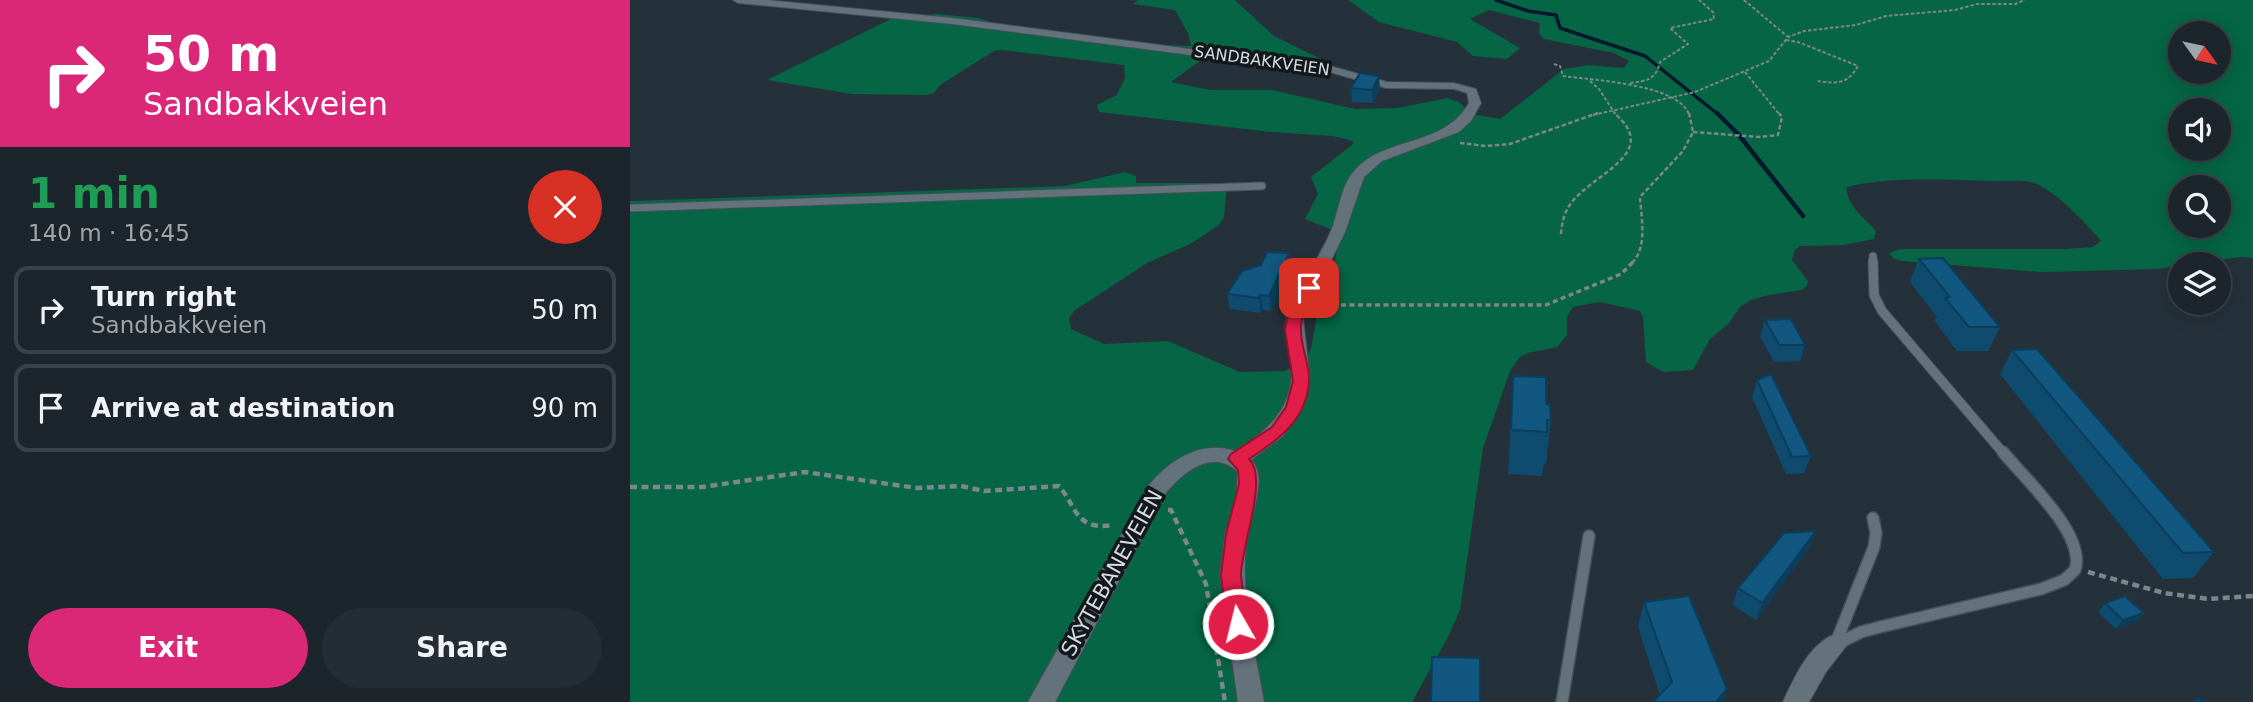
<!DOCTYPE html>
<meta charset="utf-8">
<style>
body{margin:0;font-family:"DejaVu Sans",sans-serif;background:#252d34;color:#f1f3f6;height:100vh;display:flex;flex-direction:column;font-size:26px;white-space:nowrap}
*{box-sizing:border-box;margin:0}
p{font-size:23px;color:#a0a5a9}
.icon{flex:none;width:38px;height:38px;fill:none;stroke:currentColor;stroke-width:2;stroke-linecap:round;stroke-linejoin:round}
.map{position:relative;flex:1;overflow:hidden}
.panel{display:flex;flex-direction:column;background:#1c252c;width:630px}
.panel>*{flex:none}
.hud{background:#db2777;color:#fff;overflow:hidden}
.needle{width:46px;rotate:123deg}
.fabs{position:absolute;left:1538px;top:21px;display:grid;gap:14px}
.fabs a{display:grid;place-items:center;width:63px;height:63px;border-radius:50%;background:#1c252c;box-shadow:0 4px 18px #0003,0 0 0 2px #3a4248;font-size:35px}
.pin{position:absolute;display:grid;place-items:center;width:60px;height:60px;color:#fff;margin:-30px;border-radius:14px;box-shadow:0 4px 10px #0006}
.me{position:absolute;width:77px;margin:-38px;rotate:352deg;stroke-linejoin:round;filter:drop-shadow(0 0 5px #0008)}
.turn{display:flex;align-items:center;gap:24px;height:147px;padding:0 28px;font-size:32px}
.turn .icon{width:91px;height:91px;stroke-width:2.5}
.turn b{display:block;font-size:49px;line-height:60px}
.round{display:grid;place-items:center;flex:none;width:74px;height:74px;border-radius:37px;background:#252d34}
.headline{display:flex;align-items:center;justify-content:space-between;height:119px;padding:0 28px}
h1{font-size:42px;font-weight:700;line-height:52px;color:#1e9e55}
.cta{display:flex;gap:14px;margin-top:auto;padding:14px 28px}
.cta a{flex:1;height:80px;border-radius:42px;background:#db2777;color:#fff;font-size:28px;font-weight:700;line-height:80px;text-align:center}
.cta a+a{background:#252d34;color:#f1f3f6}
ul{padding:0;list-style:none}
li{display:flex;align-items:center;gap:21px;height:88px;margin:0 14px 10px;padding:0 14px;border:4px solid #3a4248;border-radius:14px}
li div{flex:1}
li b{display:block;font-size:26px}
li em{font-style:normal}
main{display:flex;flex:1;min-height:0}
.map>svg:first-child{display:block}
</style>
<main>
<section class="panel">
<div class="hud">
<div class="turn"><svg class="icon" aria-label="right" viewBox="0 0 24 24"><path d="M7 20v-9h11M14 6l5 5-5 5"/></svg><div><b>50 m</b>Sandbakkveien</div></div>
</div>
<div class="headline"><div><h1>1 min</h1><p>140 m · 16:45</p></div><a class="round" style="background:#d93025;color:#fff"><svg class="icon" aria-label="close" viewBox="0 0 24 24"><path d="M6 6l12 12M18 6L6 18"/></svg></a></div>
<ul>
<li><svg class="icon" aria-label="right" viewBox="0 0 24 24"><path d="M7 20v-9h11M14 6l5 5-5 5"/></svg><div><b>Turn right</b><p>Sandbakkveien</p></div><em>50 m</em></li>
<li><svg class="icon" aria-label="arrive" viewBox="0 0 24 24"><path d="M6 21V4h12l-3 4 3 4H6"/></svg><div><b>Arrive at destination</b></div><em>90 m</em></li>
</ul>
<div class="cta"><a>Exit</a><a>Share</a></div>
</section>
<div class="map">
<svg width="1623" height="702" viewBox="0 0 1623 702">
<rect width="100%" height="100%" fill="#25313a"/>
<path fill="#056545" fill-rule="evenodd" d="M 508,0 L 605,0 L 644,36 L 691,59 L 668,60 L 578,55 L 541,82 L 580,90 L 642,90 L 725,109 L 768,108 L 817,98 L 829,102 L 842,114 L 870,119 L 934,69 L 958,65 L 994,68 L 999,61 L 984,53 L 914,39 L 909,34 L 910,23 L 859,10 L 840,19 L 890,48 L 877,59 L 843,56 L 827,42 L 749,22 L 718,0 L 1623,0 L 1623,258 L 1611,257 L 1527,269 L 1411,272 L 1272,261 L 1263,258 L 1259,253 L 1271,249 L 1436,249 L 1463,247 L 1471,241 C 1458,225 1422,187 1401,182 C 1390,180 1375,181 1363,181 C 1321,180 1258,176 1217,187 C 1214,202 1236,220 1246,231 L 1244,239 L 1214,245 L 1170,246 L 1165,250 L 1162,260 L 1178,281 L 1177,286 L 1172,290 L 1138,295 L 1121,300 L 1110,307 L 1099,323 L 1080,339 L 1063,370 L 1033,372 L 1016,362 L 1013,317 L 1010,311 L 970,302 L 943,307 L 937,317 L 937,335 L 927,347 L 898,353 L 890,357 L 880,371 L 853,448 L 830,610 L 818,637 L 782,702 L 0,702 L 0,201 L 435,186 L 495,172 L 506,176 L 506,183 L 597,183 L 594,217 L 589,225 L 562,243 L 517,263 L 444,311 L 439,318 L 441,329 L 474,344 L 538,341 L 610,372 L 655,371 L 665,366 L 679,353 L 682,344 L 690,298 L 704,266 L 710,233 L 675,219 L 688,194 L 681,177 L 723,144 L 723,141 L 703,136 L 641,132 L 469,112 L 467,105 L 487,95 L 495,78 L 494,65 L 371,50 L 364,51 L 310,85 L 304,93 L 296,95 L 222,94 L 137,80 L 265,17 L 307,14 L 348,18 L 373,26 L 530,45 L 561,46 L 558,33 L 545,10 L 503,4 ZM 1550,33 L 1589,33 L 1589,72 L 1550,72 ZM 1550,110 L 1589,110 L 1589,149 L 1550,149 ZM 1550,187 L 1589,187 L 1589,226 L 1550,226 Z"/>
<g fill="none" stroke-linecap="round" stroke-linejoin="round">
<path stroke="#03182a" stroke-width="3.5" d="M 866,0 L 898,11 L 926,15 L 930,28 L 1015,56 L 1089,115"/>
<path stroke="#03182a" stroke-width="4.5" d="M 1087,113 L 1108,134 L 1173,216"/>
<defs>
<path id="lane-far2" d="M 0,208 L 632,186
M 1243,256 L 1243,263"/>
<path id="lane-far1" d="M 1243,261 L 1244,295 L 1252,311 L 1374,454"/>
<path id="lane" d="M 1207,644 L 1231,632 L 1250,627 L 1411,589 L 1434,580 L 1445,570 C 1457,535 1394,478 1373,452
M 1205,645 L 1244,547 L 1246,533 L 1243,518
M 932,702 L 959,536"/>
<path id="street" d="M 103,0 L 136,0 L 322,18 L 614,56 L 686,62 L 757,82 L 824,83 L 846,89 L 851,103 L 841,121 L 829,132 L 752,161 L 734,177 L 715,232 L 673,318 L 680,379 L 673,408 L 653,436 L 621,460 C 639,476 620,516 617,537 C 609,592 625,648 634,702 L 608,702 L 590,575 L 595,534 L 607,495 L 607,471 C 581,449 553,472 535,494 L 425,702 L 398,702 L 520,484 C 541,459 572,440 605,451 C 641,429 667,404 661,358 C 659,344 653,330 657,316 C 667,286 689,260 701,231 C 708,214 709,196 718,180 C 745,133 811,152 839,103 L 837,93 L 824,89 L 756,88 L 685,68 L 614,62 L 322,24 L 108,3 Z
M 1205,634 L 1214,637 L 1217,645 L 1196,672 L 1179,702 L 1153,702 C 1164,678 1179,644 1205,634 Z"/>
</defs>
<use href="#lane-far2" stroke="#454f57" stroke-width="9"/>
<use href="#lane-far1" stroke="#454f57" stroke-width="11"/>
<use href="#lane" stroke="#454f57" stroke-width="14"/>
<use href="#street" stroke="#454f57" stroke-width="2"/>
<path stroke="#7c868d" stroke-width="2" stroke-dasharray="3.5 2" stroke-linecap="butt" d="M 1114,0 L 1158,37
M 1156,40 L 1168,42 L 1228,66 C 1218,84 1207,84 1188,81
M 924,64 L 930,66 L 933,76 C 961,80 1050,84 1059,115
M 1115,72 L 1150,115
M 960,81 L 969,89 L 986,115
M 1000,83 C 1016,81 1026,80 1030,62 L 1058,44 L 1040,28 L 1084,19 L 1083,12 L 1069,0
M 963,115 L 1065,92 L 1139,61 L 1158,37 L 1174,31 L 1226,25 L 1256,16 L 1325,10 L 1347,4 L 1385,4 L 1395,0"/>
<path stroke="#7c868d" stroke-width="2.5" stroke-dasharray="4.5 2.5" stroke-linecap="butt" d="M 1063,132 L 1129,137 L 1148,135 L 1152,117 L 1149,113
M 830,143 L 856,146 L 880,144 L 968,113
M 931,234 C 932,222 934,213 941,203 C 964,173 1032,153 984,113
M 1002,263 C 1018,247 1011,217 1010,197 L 1053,151 L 1063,132 L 1059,113"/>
<path stroke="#7c868d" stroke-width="3.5" stroke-dasharray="5 3.5" stroke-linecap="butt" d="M 694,305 L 916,305 L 991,274 L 1004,261"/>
<path stroke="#7c868d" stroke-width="4.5" stroke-dasharray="7 4.5" stroke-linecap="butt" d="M 0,487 L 72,487 L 175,472 L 287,488 L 331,486 L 354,491 L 429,486 C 447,507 445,531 484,525
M 538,510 L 541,510 L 576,584 L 595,702
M 1458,572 L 1534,593 L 1579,599 L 1623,596"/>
<use href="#lane-far2" stroke="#64727c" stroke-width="7"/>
<use href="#lane-far1" stroke="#64727c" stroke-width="9"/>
<use href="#lane" stroke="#64727c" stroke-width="11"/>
<use href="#street" fill="#64727c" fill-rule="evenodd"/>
</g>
<path fill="#0f4b6e" d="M 721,88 L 750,89 L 743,103 L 722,102 Z
M 659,253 L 661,267 L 641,311 L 633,310 L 631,313 L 600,309 L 597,294 L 631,265 Z
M 1289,259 L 1370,327 L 1358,351 L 1327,351 L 1305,321 L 1307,317 L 1280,282 Z
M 1135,320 L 1175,345 L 1170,361 L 1144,362 L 1130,336 Z
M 1382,350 L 1584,552 L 1563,578 L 1533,579 L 1370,374 Z
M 883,376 L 916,404 L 921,420 L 916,464 L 914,464 L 912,476 L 878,474 Z
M 1127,380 L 1181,456 L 1174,473 L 1156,474 L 1122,397 Z
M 1186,531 L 1179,548 L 1126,620 L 1103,605 L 1108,588 Z
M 1014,602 L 1097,689 L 1092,702 L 1023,702 L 1030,695 L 1008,627 Z
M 1475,603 L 1507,622 L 1486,629 L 1468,612 Z"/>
<path fill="#0c3d5a" d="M 749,76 L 750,89 L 743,103 L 742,90 Z
M 659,253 L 661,267 L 641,311 L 639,296 Z
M 630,295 L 633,310 L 631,313 L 629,298 Z
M 1186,531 L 1179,548 L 1126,620 L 1132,603 Z
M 1514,613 L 1507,622 L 1486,629 L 1493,620 Z
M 1097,689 L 1092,702 L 1086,702 Z"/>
<path fill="#115780" stroke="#0c3d5a" stroke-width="2" d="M 730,73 L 749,76 L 742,90 L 721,88 Z
M 637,252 L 659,253 L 639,296 L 630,295 L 629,298 L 597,294 L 612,271 L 631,265 Z
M 1313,258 L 1370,327 L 1339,327 L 1315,298 L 1320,297 L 1289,259 Z
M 1161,319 L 1175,345 L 1149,345 L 1135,320 Z
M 1407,349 L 1584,552 L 1553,553 L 1382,350 Z
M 1141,374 L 1181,456 L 1162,457 L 1127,380 Z
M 883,376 L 916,377 L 916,404 L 920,404 L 921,420 L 917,420 L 917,432 L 881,430 Z
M 1186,531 L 1132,603 L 1108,588 L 1154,533 Z
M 1059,596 L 1097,689 L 1086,702 L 1023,702 L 1042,682 L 1014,602 Z
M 1495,596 L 1514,613 L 1493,620 L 1475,603 Z
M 802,657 L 850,658 L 850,702 L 801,702 Z
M 1566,698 L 1576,702 L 1566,702 Z"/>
<path fill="#e11d48" stroke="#92132f" stroke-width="2" d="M 679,284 L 686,288 C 680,300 671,314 671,328 C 670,346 680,364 679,381 C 677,420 648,440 619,459 C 639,477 611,547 611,575 C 612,591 616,608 619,624 L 615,630 L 608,633 L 600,630 L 597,624 L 591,575 L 596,534 L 609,484 L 608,470 L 598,459 L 601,454 L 642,427 L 656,407 L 663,381 L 655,330 L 657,318 L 671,288 Z"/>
<g text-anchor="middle" stroke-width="7" stroke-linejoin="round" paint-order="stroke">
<g font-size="16" fill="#d4dbe1" stroke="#13181c">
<text transform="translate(632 60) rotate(8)" y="6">SANDBAKKVEIEN</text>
</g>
<g font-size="21" fill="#d4dbe1" stroke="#13181c">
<text transform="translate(482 573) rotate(-61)" y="7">SKYTEBANEVEIEN</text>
</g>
</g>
</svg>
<div class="fabs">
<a><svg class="needle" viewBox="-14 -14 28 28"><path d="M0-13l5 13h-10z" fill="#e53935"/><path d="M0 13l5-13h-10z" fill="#a0a5a9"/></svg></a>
<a><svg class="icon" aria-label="sound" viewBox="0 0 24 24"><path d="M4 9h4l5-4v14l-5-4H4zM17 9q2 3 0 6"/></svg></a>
<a><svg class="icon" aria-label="search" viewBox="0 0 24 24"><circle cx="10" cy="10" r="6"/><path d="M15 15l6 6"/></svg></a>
<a><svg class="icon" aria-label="layers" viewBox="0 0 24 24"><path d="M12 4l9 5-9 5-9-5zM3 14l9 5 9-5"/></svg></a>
</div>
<div class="pin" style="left:679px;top:288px;background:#d93025"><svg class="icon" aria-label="arrive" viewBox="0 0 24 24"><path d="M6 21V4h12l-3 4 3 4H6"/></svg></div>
<svg class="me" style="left:608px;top:624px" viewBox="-20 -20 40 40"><circle r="17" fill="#e11d48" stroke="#fff" stroke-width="3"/><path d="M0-11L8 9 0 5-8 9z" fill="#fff"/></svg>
</div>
</main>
